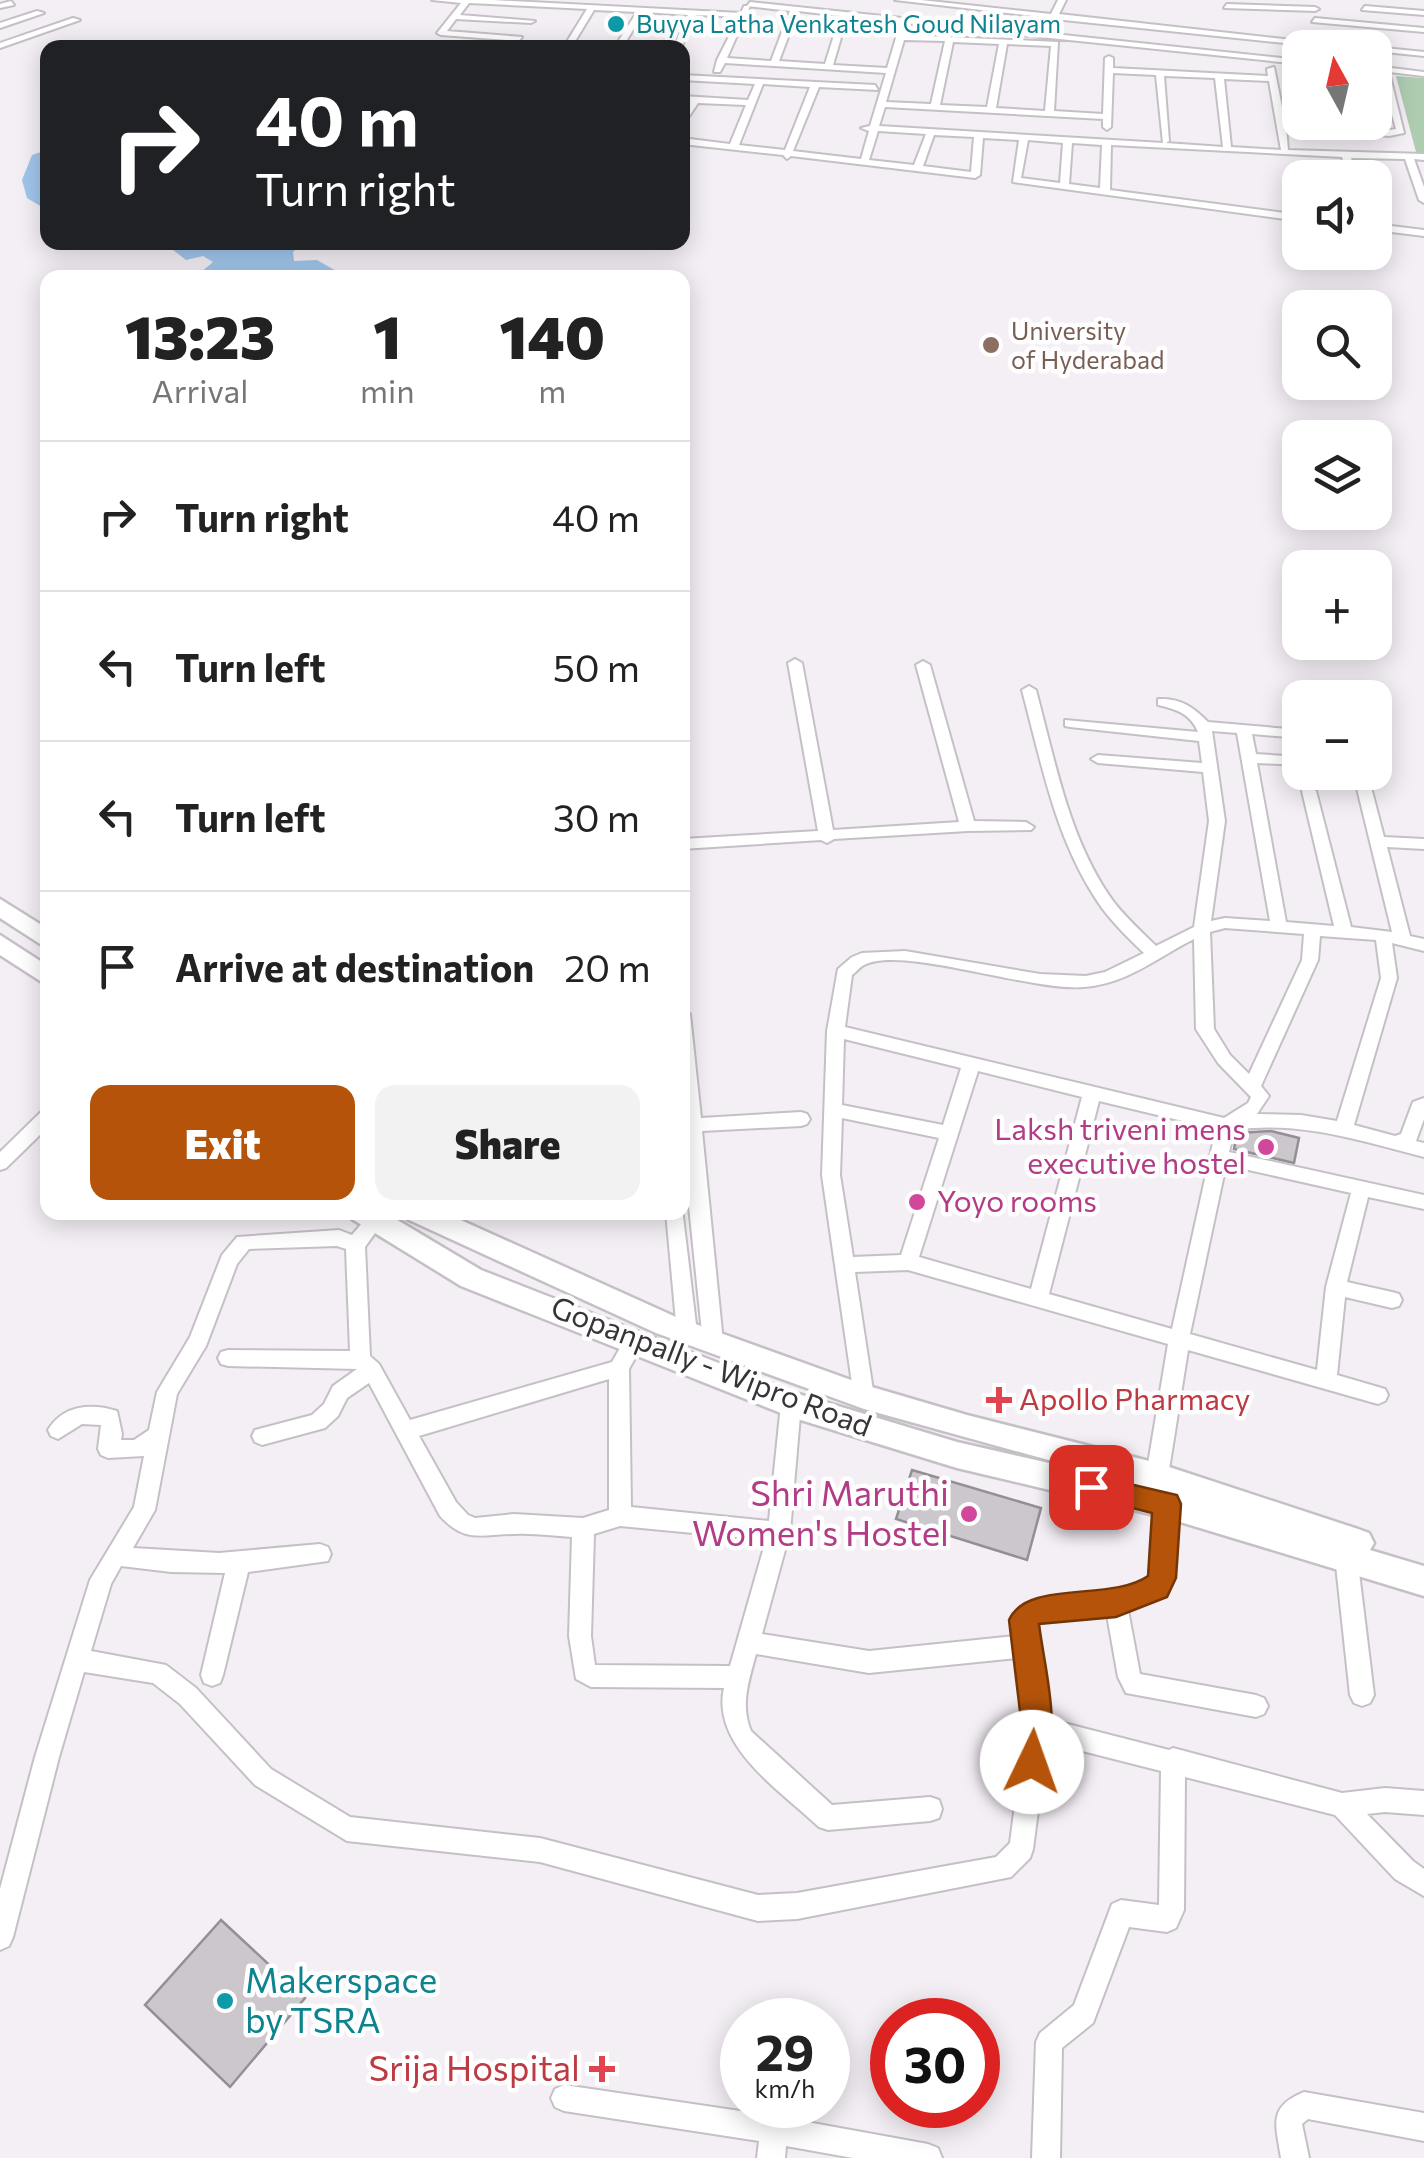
<!DOCTYPE html>
<meta charset="utf-8">
<style>
body{margin:0;font-family:Commissioner,sans-serif;background:#f2f2f2;color:#222;height:100vh;display:flex;flex-direction:column;font-size:38px;white-space:nowrap}
*{box-sizing:border-box;margin:0}
p{font-size:32px;color:#767676}
.icon{flex:none;width:55px;height:55px;fill:none;stroke:currentColor;stroke-width:2;stroke-linecap:round;stroke-linejoin:round}
.map{position:relative;flex:1;overflow:hidden}
.drawer{position:absolute;left:40px;top:270px;width:650px;height:950px;display:flex;flex-direction:column;background:#fff;border-radius:20px;box-shadow:0 5px 25px #0003}
.drawer>*{flex:none}
.guide{position:absolute;left:40px;top:40px;width:650px;height:210px;border-radius:20px;box-shadow:0 5px 25px #0003;background:#202124;color:#fff;overflow:hidden}
.needle{width:65px;rotate:352deg}
.fabs{position:absolute;left:1282px;top:30px;display:grid;gap:20px}
.fabs a{display:grid;place-items:center;width:110px;height:110px;border-radius:20px;background:#fff;box-shadow:0 5px 25px #0003;font-size:50px}
.speed{position:absolute;left:720px;top:1998px;display:flex;gap:20px;font-size:50px;font-weight:700;text-align:center}
.speed>*{display:grid;place-content:center;width:130px;height:130px;border-radius:50%;background:#fff;box-shadow:0 5px 25px #0003;line-height:1}
.speed small{font-size:25px;font-weight:400}
.speed .limit{border:15px solid #d22;background:#fff;color:#111}
.pin{position:absolute;display:grid;place-items:center;width:85px;height:85px;color:#fff;margin:-42px;border-radius:20px;box-shadow:0 5px 15px #0006}
.me{position:absolute;width:110px;margin:-55px;rotate:3deg;stroke-linejoin:round;filter:drop-shadow(0 0 8px #0008)}
.turn{display:flex;align-items:center;gap:35px;height:210px;padding:0 50px;font-size:45px}
.turn .icon{width:130px;height:130px;stroke-width:2.5}
.turn b{display:block;font-size:70px;line-height:85px}
.eta{display:flex;justify-content:space-evenly;align-items:center;height:170px;text-align:center}
.eta b{font-size:60px;font-weight:800;line-height:70px}
.cta{display:flex;gap:20px;margin-top:auto;padding:20px 50px}
.cta a{flex:1;height:115px;border-radius:20px;background:#b45309;color:#fff;font-size:40px;font-weight:800;line-height:115px;text-align:center}
.cta a+a{background:#f2f2f2;color:#222}
ul{padding:0;list-style:none}
li{display:flex;align-items:center;gap:30px;height:150px;padding:0 50px;border-top:2px solid #e0e0e0}
li div{flex:1}
li b{display:block;font-size:38px}
li em{font-style:normal}
.map>svg:first-child{display:block}
</style>
<div class="map">
<svg width="1424" height="2158" viewBox="0 0 1424 2158">
<rect width="100%" height="100%" fill="#f4eff5"/>
<path fill="#adccb0" d="M 1396,76 L 1424,78 L 1424,152 L 1416,152 Z"/>
<path fill="#a1c6eb" d="M 47,150 L 48,150 L 47,210 L 27,198 L 22,180 L 32,155 Z
M 164,243 L 311,243 L 300,245 L 293,252 L 294,261 L 317,260 L 338,272 L 370,277 L 195,277 L 213,262 L 203,256 L 186,260 Z"/>
<path fill="#cbc7cc" stroke="#938f94" stroke-width="2.5" d="M 1271,1131 L 1299,1138 L 1294,1163 L 1234,1149 L 1237,1133 Z
M 912,1470 L 1041,1508 L 1027,1560 L 896,1519 Z
M 221,1920 L 305,1998 L 230,2087 L 145,2005 Z"/>
<g fill="none" stroke-linecap="round" stroke-linejoin="round">
<defs>
<path id="street" d="M 432,0 L 492,0 L 741,13 L 744,6 L 750,6 L 727,58 L 771,61 L 790,11 L 747,6 L 750,2 L 1300,60 L 1300,64 L 847,17 L 833,65 L 887,68 L 899,28 L 903,26 L 907,28 L 905,35 L 1058,42 L 1054,111 L 1103,114 L 1105,58 L 1109,56 L 1113,58 L 1113,68 L 1268,76 L 1267,69 L 1274,67 L 1285,122 L 1389,130 L 1396,129 L 1380,71 L 1375,70 L 1375,66 L 1424,72 L 1424,76 L 1389,72 L 1404,133 L 1389,136 L 1286,127 L 1288,150 L 1424,154 L 1424,160 L 1414,159 L 1424,187 L 1424,203 L 1419,200 L 1405,159 L 1351,158 L 1357,178 L 1347,178 L 1342,157 L 1111,145 L 1110,190 L 1300,215 L 1300,221 L 1013,182 L 1019,140 L 983,138 L 980,175 L 975,178 L 791,156 L 787,159 L 783,155 L 682,144 L 682,138 L 730,144 L 746,105 L 698,103 L 682,127 L 682,115 L 690,102 L 682,102 L 682,96 L 748,100 L 755,84 L 682,80 L 682,75 L 875,85 L 878,90 L 819,87 L 793,151 L 861,159 L 869,131 L 861,128 L 870,126 L 886,73 L 725,63 L 720,72 L 714,72 L 717,60 L 739,17 L 696,15 L 681,48 L 673,48 L 688,15 L 644,12 L 622,48 L 614,48 L 637,12 L 594,10 L 571,48 L 563,48 L 587,9 L 469,3 L 460,15 L 535,21 L 531,23 L 456,19 L 447,31 L 522,37 L 519,41 L 441,35 L 437,33 L 461,3 ZM 798,11 L 840,16 L 825,64 L 779,61 ZM 904,40 L 945,41 L 931,104 L 886,102 ZM 953,42 L 999,44 L 987,107 L 940,105 ZM 1007,44 L 1051,46 L 1045,111 L 996,108 ZM 1113,73 L 1156,75 L 1163,143 L 879,126 L 885,107 L 1103,119 L 1103,127 L 1107,130 L 1111,127 ZM 1164,76 L 1215,78 L 1223,147 L 1166,143 L 1169,141 ZM 1224,79 L 1269,81 L 1281,150 L 1231,147 ZM 763,84 L 810,87 L 785,150 L 739,145 ZM 878,131 L 926,134 L 914,165 L 869,160 ZM 934,135 L 974,137 L 971,172 L 923,166 ZM 1028,140 L 1063,143 L 1060,183 L 1021,178 ZM 1072,143 L 1102,145 L 1100,188 L 1069,184 Z
M 895,0 L 921,0 L 1051,14 L 1058,0 L 1066,0 L 1059,14 L 1364,48 L 1332,48 L 1054,19 L 1043,22 L 1039,20 L 1043,17 Z
M 11,1 L 14,5 L 0,8 L 0,4 Z
M 1227,4 L 1315,7 L 1319,9 L 1315,11 L 1224,8 Z
M 1365,6 L 1424,11 L 1424,15 L 1362,10 Z
M 37,11 L 44,13 L 0,28 L 0,23 Z
M 73,18 L 80,20 L 0,48 L 0,43 Z
M 1315,18 L 1424,28 L 1424,32 L 1312,22 Z
M 1375,47 L 1424,52 L 1424,56 L 1375,51 L 1375,48 L 1372,48 Z
M 1375,224 L 1424,230 L 1424,236 L 1375,230 Z
M 795,659 L 802,663 L 833,830 L 959,822 L 916,665 L 923,661 L 930,665 L 974,821 L 1026,822 L 1034,827 L 1031,830 L 968,831 L 834,839 L 827,843 L 821,840 L 682,849 L 682,839 L 818,831 L 788,663 Z
M 1029,686 L 1036,690 C 1055,761 1069,840 1113,901 C 1125,917 1141,931 1156,946 L 1194,927 L 1209,821 L 1203,772 L 1098,763 L 1091,759 L 1098,755 L 1202,763 L 1199,741 L 1070,727 L 1065,726 L 1065,720 L 1198,732 C 1191,714 1176,709 1158,705 L 1158,699 C 1181,698 1193,707 1208,722 L 1300,730 L 1300,738 L 1252,734 L 1256,754 L 1300,757 L 1300,765 L 1257,763 L 1286,922 L 1334,926 L 1302,791 L 1304,788 L 1309,786 L 1316,791 L 1351,927 L 1392,932 L 1353,772 L 1367,772 L 1384,837 L 1424,839 L 1424,849 L 1387,847 L 1410,936 L 1424,939 L 1424,951 L 1392,943 L 1397,978 L 1354,1125 L 1395,1136 L 1401,1134 L 1413,1102 L 1424,1098 L 1424,1119 L 1416,1141 L 1424,1143 L 1424,1157 C 1362,1141 1299,1120 1234,1130 L 1229,1152 L 1424,1195 L 1424,1209 L 1368,1197 L 1347,1282 L 1392,1292 L 1399,1294 L 1402,1300 L 1399,1306 L 1392,1308 L 1345,1297 L 1337,1375 L 1385,1389 L 1388,1395 L 1385,1401 L 1378,1404 L 1188,1350 L 1168,1476 L 1164,1483 L 1157,1485 L 1150,1483 L 1146,1476 L 1168,1344 L 908,1270 L 855,1272 L 874,1397 L 871,1403 L 864,1406 L 857,1403 L 854,1397 L 822,1175 L 827,1031 L 838,969 L 852,957 L 862,953 L 905,951 L 1040,974 L 1086,976 L 1105,972 L 1144,953 C 1129,939 1114,924 1102,908 C 1056,843 1042,765 1022,690 ZM 1212,731 L 1237,733 L 1270,921 L 1225,918 L 1211,921 L 1225,821 ZM 1225,928 L 1304,934 L 1302,960 L 1249,1074 L 1230,1055 L 1214,1029 L 1210,932 ZM 1320,936 L 1376,940 L 1381,978 L 1337,1121 L 1301,1115 L 1257,1114 L 1269,1096 L 1261,1086 L 1318,960 ZM 1194,939 L 1196,1029 L 1218,1063 L 1251,1097 L 1248,1103 L 1224,1118 L 845,1027 L 852,975 C 854,974 861,966 864,965 C 902,945 1031,992 1084,987 C 1127,984 1158,957 1194,939 ZM 844,1039 L 961,1068 L 943,1125 L 842,1105 ZM 978,1071 L 1082,1097 L 1031,1289 L 919,1257 ZM 1099,1101 L 1216,1129 L 1172,1329 L 1049,1294 ZM 842,1118 L 939,1138 L 901,1255 L 853,1257 L 840,1175 ZM 1226,1165 L 1351,1193 L 1326,1287 L 1317,1370 L 1190,1334 Z
M 682,1008 L 690,1014 L 701,1118 L 801,1112 L 807,1114 L 810,1119 L 807,1124 L 801,1126 L 702,1131 L 723,1342 L 720,1348 L 713,1350 L 706,1348 L 703,1342 L 682,1138 Z
M 48,1110 L 48,1127 L 6,1168 L 0,1170 L 0,1152 L 42,1111 Z
M 682,1208 L 697,1333 L 694,1339 L 687,1341 L 680,1339 L 677,1333 L 666,1212 L 682,1212 Z
M 374,1215 L 381,1217 L 383,1222 L 365,1247 L 370,1356 L 379,1364 L 410,1420 L 612,1362 L 628,1334 L 635,1332 L 642,1334 L 645,1340 L 629,1369 L 631,1507 L 769,1521 L 781,1404 L 784,1398 L 791,1395 L 798,1398 L 801,1404 L 790,1532 L 762,1634 L 869,1651 L 1015,1636 L 1013,1619 L 1024,1604 C 1064,1588 1119,1609 1151,1574 L 1156,1504 L 1159,1497 L 1167,1494 L 1175,1497 L 1178,1504 C 1174,1558 1188,1590 1128,1610 L 1140,1674 L 1256,1695 L 1264,1698 L 1268,1706 L 1264,1714 L 1256,1717 L 1126,1693 L 1118,1677 L 1107,1615 L 1036,1623 L 1048,1719 L 1169,1750 L 1173,1748 L 1342,1793 L 1385,1788 L 1424,1791 L 1424,1815 L 1385,1812 L 1367,1814 L 1413,1861 L 1424,1869 L 1424,1896 L 1395,1879 L 1335,1815 L 1185,1777 L 1184,1910 L 1176,1928 L 1167,1932 L 1129,1927 L 1093,2023 L 1062,2048 L 1060,2158 L 1032,2158 L 1036,2042 L 1040,2033 L 1074,2005 L 1112,1904 L 1121,1900 L 1159,1905 L 1161,1771 L 1047,1742 L 1033,1849 L 1030,1858 L 1011,1877 L 797,1919 L 758,1921 L 540,1862 L 347,1841 L 255,1785 L 180,1704 L 153,1683 L 84,1672 L 59,1757 L 13,1937 L 9,1946 L 0,1950 L 0,1889 L 35,1757 L 90,1580 L 134,1507 L 144,1456 L 108,1458 L 101,1455 L 98,1449 L 101,1425 L 82,1424 L 58,1439 L 51,1436 L 48,1430 C 63,1405 91,1403 117,1411 L 122,1434 L 121,1440 L 134,1440 L 149,1430 L 157,1392 L 190,1337 L 222,1255 L 237,1237 L 339,1230 L 352,1235 L 367,1217 ZM 337,1246 L 346,1249 L 350,1351 L 228,1350 L 221,1352 L 218,1358 L 221,1364 L 228,1366 L 357,1369 L 333,1386 L 324,1404 L 312,1415 L 255,1430 L 252,1436 L 255,1442 L 262,1445 L 325,1428 L 338,1416 L 347,1398 L 369,1383 L 440,1516 C 466,1544 481,1534 515,1534 C 534,1533 553,1536 572,1537 L 569,1636 L 576,1679 L 591,1687 L 724,1688 C 711,1746 781,1791 819,1827 L 828,1830 L 930,1821 L 939,1818 L 942,1809 L 939,1800 L 930,1797 L 832,1805 L 751,1731 C 740,1705 749,1680 756,1654 L 869,1673 L 1017,1658 L 1025,1728 L 1010,1843 L 996,1857 L 797,1893 L 758,1895 L 540,1838 L 350,1817 L 271,1769 L 196,1688 L 166,1665 L 91,1651 L 111,1584 L 121,1566 L 171,1572 L 225,1573 L 201,1675 L 204,1683 L 212,1686 L 220,1683 L 223,1675 L 248,1572 L 328,1561 L 331,1554 L 328,1547 L 320,1544 L 219,1553 L 133,1548 L 155,1510 L 177,1394 L 206,1346 L 237,1264 L 249,1249 ZM 609,1379 L 609,1510 L 583,1518 L 514,1514 L 475,1518 L 468,1515 L 456,1502 L 419,1436 ZM 620,1526 L 766,1540 L 730,1666 L 595,1665 L 591,1636 L 594,1534 Z
M 1346,1546 L 1354,1549 L 1357,1556 L 1374,1695 L 1370,1703 L 1362,1706 L 1354,1703 L 1350,1695 L 1335,1556 L 1338,1549 Z
M 564,2085 L 774,2116 L 928,2144 L 938,2148 L 942,2158 L 853,2158 L 786,2146 L 785,2158 L 757,2158 L 759,2141 L 564,2111 L 555,2107 L 551,2098 L 555,2089 Z
M 1304,2092 L 1424,2113 L 1424,2141 L 1308,2119 L 1302,2124 L 1309,2158 L 1281,2158 C 1276,2125 1267,2107 1304,2092 Z"/>
<path id="secondary" d="M 0,899 L 48,929 L 48,949 L 0,918 Z
M 0,935 L 48,966 L 48,986 L 0,955 Z
M 348,1212 L 384,1212 L 481,1270 L 795,1393 L 957,1442 L 1106,1476 L 864,1409 L 656,1333 L 407,1219 L 403,1212 L 443,1212 L 676,1317 L 865,1385 L 967,1415 L 1157,1463 L 1358,1529 L 1369,1533 L 1374,1543 L 1370,1550 L 1424,1566 L 1424,1596 L 1167,1518 L 957,1468 L 791,1417 L 461,1286 L 352,1219 Z"/>
</defs>
<use href="#street" stroke="#c5c0c6" stroke-width="4"/>
<use href="#secondary" stroke="#c5c0c6" stroke-width="5"/>
<use href="#street" fill="#fff" fill-rule="evenodd"/>
<use href="#secondary" fill="#fff" fill-rule="evenodd"/>
</g>
<path fill="#b45309" stroke="#753606" stroke-width="2.5" d="M 1091,1475 L 1177,1495 L 1181,1504 L 1176,1578 L 1167,1597 L 1116,1617 L 1039,1624 C 1045,1672 1062,1727 1043,1773 L 1032,1778 L 1021,1773 L 1017,1762 L 1022,1728 L 1009,1620 C 1027,1579 1111,1602 1148,1576 L 1152,1513 L 1081,1495 L 1077,1487 L 1081,1478 Z"/>
<g fill="#0f9aa8" stroke="#fffeff" stroke-width="4">
<circle cx="616" cy="24" r="10"/>
<circle cx="225" cy="2001" r="10"/>
</g>
<circle fill="#8d6e63" stroke="#fffeff" stroke-width="4" cx="991" cy="345" r="10"/>
<g fill="#d1479c" stroke="#fffeff" stroke-width="4">
<circle cx="1266" cy="1147" r="10"/>
<circle cx="917" cy="1202" r="10"/>
<circle cx="969" cy="1514" r="10"/>
</g>
<g fill="#e0444e" stroke="#fffeff" stroke-width="4">
<path d="M994 1385h10v10h10v10h-10v10h-10v-10h-10v-10h10z"/>
<path d="M597 2054h10v10h10v10h-10v10h-10v-10h-10v-10h10z"/>
</g>
<g text-anchor="middle" stroke-width="9" stroke-linejoin="round" paint-order="stroke">
<g font-size="25" fill="#0d838f" stroke="#fffeff" text-anchor="start">
<text x="636" y="33">Buyya Latha Venkatesh Goud Nilayam</text>
</g>
<g font-size="25" fill="#785e54" stroke="#fffeff" text-anchor="start">
<text x="1011" y="340">University<tspan x="1011" dy="29">of Hyderabad</tspan></text>
</g>
<g font-size="30" fill="#b23c85" stroke="#fffeff" text-anchor="end">
<text x="1246" y="1140">Laksh triveni mens<tspan x="1246" dy="34">executive hostel</tspan></text>
<text x="937" y="1212" text-anchor="start">Yoyo rooms</text>
</g>
<g font-size="30" fill="#363437" stroke="#fffeff">
<text transform="translate(711 1367) rotate(21)" y="10">Gopanpally - Wipro Road</text>
</g>
<g font-size="30" fill="#be3a42" stroke="#fffeff" text-anchor="start">
<text x="1019" y="1410">Apollo Pharmacy</text>
</g>
<g font-size="35" fill="#b23c85" stroke="#fffeff" text-anchor="end">
<text x="949" y="1506">Shri Maruthi<tspan x="949" dy="40">Women's Hostel</tspan></text>
</g>
<g font-size="35" fill="#0d838f" stroke="#fffeff" text-anchor="start">
<text x="245" y="1993">Makerspace<tspan x="245" dy="40">by TSRA</tspan></text>
</g>
<g font-size="35" fill="#be3a42" stroke="#fffeff" text-anchor="end">
<text x="580" y="2081">Srija Hospital</text>
</g>
</g>
</svg>
<div class="fabs">
<a><svg class="needle" viewBox="-14 -14 28 28"><path d="M0-13l5 13h-10z" fill="#e53935"/><path d="M0 13l5-13h-10z" fill="#767676"/></svg></a>
<a><svg class="icon" aria-label="sound" viewBox="0 0 24 24"><path d="M4 9h4l5-4v14l-5-4H4zM17 9q2 3 0 6"/></svg></a>
<a><svg class="icon" aria-label="search" viewBox="0 0 24 24"><circle cx="10" cy="10" r="6"/><path d="M15 15l6 6"/></svg></a>
<a><svg class="icon" aria-label="layers" viewBox="0 0 24 24"><path d="M12 4l9 5-9 5-9-5zM3 14l9 5 9-5"/></svg></a>
<a>+</a>
<a>−</a>
</div>
<div class="speed"><div>29<small>km/h</small></div><div class="limit">30</div></div>
<div class="pin" style="left:1091px;top:1487px;background:#d93025"><svg class="icon" aria-label="arrive" viewBox="0 0 24 24"><path d="M6 21V4h12l-3 4 3 4H6"/></svg></div>
<svg class="me" style="left:1032px;top:1762px" viewBox="-20 -20 40 40"><circle r="19" fill="#fff"/><path d="M0-13L10 11 0 6-10 11z" fill="#b45309"/></svg>
<div class="guide">
<div class="turn"><svg class="icon" aria-label="right" viewBox="0 0 24 24"><path d="M7 20v-9h11M14 6l5 5-5 5"/></svg><div><b>40 m</b>Turn right</div></div>
</div>
<section class="drawer">
<div class="eta">
<div><b>13:23</b><p>Arrival</p></div>
<div><b>1</b><p>min</p></div>
<div><b>140</b><p>m</p></div>
</div>
<ul>
<li><svg class="icon" aria-label="right" viewBox="0 0 24 24"><path d="M7 20v-9h11M14 6l5 5-5 5"/></svg><div><b>Turn right</b></div><em>40 m</em></li>
<li><svg class="icon" aria-label="left" viewBox="0 0 24 24"><path d="M17 20v-9H6M10 6l-5 5 5 5"/></svg><div><b>Turn left</b></div><em>50 m</em></li>
<li><svg class="icon" aria-label="left" viewBox="0 0 24 24"><path d="M17 20v-9H6M10 6l-5 5 5 5"/></svg><div><b>Turn left</b></div><em>30 m</em></li>
<li><svg class="icon" aria-label="arrive" viewBox="0 0 24 24"><path d="M6 21V4h12l-3 4 3 4H6"/></svg><div><b>Arrive at destination</b></div><em>20 m</em></li>
</ul>
<div class="cta"><a>Exit</a><a>Share</a></div>
</section>
</div>
